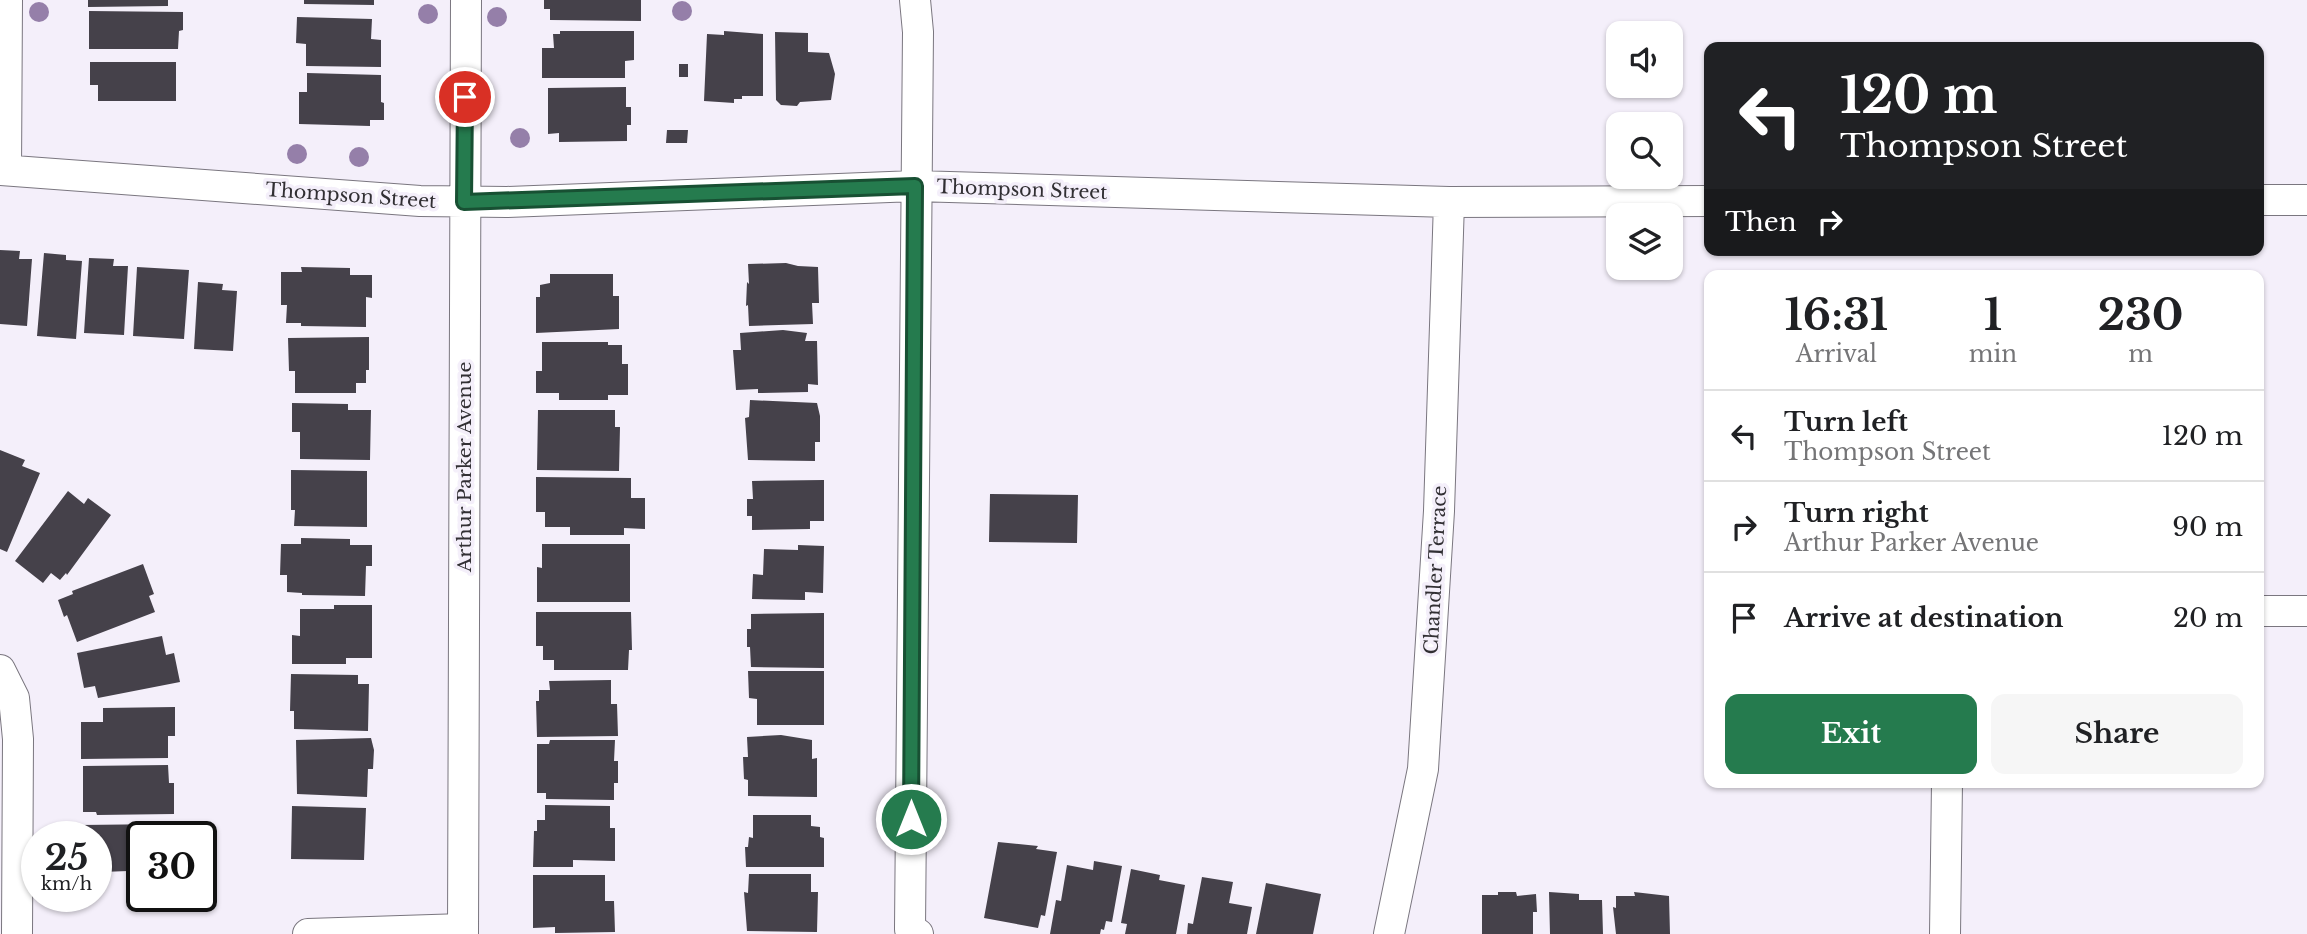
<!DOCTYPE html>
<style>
body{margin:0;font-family:"Libre Baskerville",serif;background:#f6f6f6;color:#202124;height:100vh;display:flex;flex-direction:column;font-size:26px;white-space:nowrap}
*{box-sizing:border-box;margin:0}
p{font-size:23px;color:#757577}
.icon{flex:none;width:38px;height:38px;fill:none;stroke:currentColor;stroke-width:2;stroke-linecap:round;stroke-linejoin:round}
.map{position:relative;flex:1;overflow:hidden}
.drawer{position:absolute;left:1704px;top:270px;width:560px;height:518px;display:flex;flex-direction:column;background:#fff;border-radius:14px;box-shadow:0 2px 5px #0004}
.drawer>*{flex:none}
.top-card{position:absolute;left:1704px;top:42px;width:560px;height:214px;border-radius:14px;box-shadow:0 2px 5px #0004;background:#202124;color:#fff;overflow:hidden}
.buttons{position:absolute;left:1606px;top:21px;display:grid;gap:14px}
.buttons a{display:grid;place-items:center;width:77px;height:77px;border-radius:14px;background:#fff;box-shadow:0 2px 5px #0004;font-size:35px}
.speed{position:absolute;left:21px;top:821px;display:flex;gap:14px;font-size:35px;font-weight:700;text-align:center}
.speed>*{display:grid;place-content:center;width:91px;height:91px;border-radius:50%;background:#fff;box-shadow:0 2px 5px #0004;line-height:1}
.speed small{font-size:18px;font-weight:400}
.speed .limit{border:4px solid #111;border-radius:10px;background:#fff;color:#111}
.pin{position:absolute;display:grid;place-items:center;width:60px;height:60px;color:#fff;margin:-30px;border:4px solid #fff;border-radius:50%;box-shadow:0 2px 7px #0007}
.me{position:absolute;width:77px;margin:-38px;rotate:0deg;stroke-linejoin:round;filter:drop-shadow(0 0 5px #0008)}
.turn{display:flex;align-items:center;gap:24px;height:147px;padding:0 21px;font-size:32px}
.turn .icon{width:91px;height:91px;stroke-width:2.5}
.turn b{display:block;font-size:49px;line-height:60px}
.then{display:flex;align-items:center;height:66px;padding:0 21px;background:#0003;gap:14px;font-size:26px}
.eta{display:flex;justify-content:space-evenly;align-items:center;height:119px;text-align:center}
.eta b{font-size:42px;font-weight:800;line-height:49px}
.cta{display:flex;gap:14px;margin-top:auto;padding:14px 21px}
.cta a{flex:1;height:80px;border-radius:14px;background:#257b4e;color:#fff;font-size:28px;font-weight:800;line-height:80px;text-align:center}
.cta a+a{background:#f6f6f6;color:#202124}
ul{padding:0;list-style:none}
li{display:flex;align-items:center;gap:21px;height:91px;padding:0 21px;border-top:2px solid #e0e0e0}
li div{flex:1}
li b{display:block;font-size:26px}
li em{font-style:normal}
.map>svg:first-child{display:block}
</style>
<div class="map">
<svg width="2307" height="934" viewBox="0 0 2307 934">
<rect width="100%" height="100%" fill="#f4effa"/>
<path fill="#45414a" d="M 88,0 L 168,0 L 168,6 L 88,7 Z
M 304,0 L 374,0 L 374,5 L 304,4 Z
M 544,0 L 641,0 L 641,21 L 550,20 L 550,9 L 544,9 Z
M 89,11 L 183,12 L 183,30 L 179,31 L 178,49 L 89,49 Z
M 297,17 L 372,19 L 371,39 L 381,40 L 381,67 L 306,66 L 306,44 L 296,43 Z
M 560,31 L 634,31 L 634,60 L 625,61 L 625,78 L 542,78 L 542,48 L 554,48 L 553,34 L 560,34 Z
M 724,31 L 763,34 L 763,96 L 742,96 L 742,99 L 734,99 L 734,103 L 704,101 L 707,34 L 724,35 Z
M 775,32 L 808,33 L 808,52 L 829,53 L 835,74 L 831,100 L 800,102 L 797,106 L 781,105 L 776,100 Z
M 90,62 L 176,62 L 176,101 L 98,101 L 98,85 L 90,85 Z
M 679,64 L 688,64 L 688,77 L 679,77 Z
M 307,73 L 381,75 L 381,102 L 384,103 L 384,120 L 370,120 L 370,126 L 299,124 L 299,92 L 307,92 Z
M 626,87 L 626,107 L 631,107 L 631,125 L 627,125 L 627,141 L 559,142 L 559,133 L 548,134 L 548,88 Z
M 667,130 L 688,130 L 687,143 L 666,143 Z
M 0,250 L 20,251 L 19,259 L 32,259 L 27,326 L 0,324 Z
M 44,253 L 66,255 L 66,260 L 82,261 L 76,339 L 37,336 Z
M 89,258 L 114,259 L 113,266 L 128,266 L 124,335 L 84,333 Z
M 786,263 L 798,266 L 818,267 L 819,303 L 812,303 L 813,324 L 749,326 L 748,305 L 746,306 L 747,282 L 749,284 L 748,264 Z
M 137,267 L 189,270 L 184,339 L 133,336 Z
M 301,267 L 350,268 L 350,275 L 372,275 L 372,298 L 366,297 L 366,327 L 301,326 L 301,323 L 286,323 L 287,305 L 281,305 L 281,272 L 302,272 Z
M 550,274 L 613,274 L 613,296 L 619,296 L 619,329 L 536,333 L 536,297 L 540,297 L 540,285 L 550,283 Z
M 198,282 L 223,284 L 222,290 L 237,291 L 233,351 L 194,349 Z
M 783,330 L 807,333 L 805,341 L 817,341 L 818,385 L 808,384 L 808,392 L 758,393 L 758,389 L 736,390 L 733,350 L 741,350 L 740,333 Z
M 369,337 L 369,370 L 366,370 L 366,383 L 356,383 L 356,393 L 295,393 L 295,371 L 289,371 L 288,338 Z
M 542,342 L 608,342 L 608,345 L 622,345 L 622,364 L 628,364 L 628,395 L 608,395 L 608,400 L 559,400 L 559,393 L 536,393 L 536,371 L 542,371 Z
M 750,400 L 817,403 L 820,416 L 820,442 L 815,442 L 815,461 L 748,460 L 745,418 L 749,417 Z
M 292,403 L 348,404 L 348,410 L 371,410 L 370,460 L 300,459 L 300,432 L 292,432 Z
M 538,410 L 615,410 L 615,427 L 620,427 L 619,471 L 537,470 Z
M 0,450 L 25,460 L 22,466 L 40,473 L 7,552 L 0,549 Z
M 291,470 L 367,471 L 367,527 L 294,526 L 295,510 L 291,510 Z
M 536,477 L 631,478 L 631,498 L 645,498 L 645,529 L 624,528 L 624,535 L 570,535 L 570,527 L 545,527 L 545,512 L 536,512 Z
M 824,480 L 824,521 L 810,521 L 810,529 L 752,530 L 752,516 L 747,516 L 747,499 L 753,499 L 752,481 Z
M 68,491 L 84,504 L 88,498 L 111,515 L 67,575 L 66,573 L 60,580 L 51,573 L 43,583 L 15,561 Z
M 990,494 L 1078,495 L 1077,543 L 989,542 Z
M 301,538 L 350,539 L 350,545 L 372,545 L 372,566 L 366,566 L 365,596 L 302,595 L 302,593 L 287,592 L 287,575 L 280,575 L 281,544 L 301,544 Z
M 542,544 L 630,544 L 630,602 L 537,602 L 537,567 L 542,568 Z
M 798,545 L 824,546 L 823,593 L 805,592 L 805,600 L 752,599 L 753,574 L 763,575 L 764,549 L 798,550 Z
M 143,564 L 154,594 L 149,596 L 155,612 L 77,642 L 67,615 L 64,617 L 58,600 L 73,594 L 72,591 Z
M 334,605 L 372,605 L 372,658 L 346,658 L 346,664 L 292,664 L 292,635 L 300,636 L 300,609 L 334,609 Z
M 536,612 L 631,612 L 632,650 L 629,650 L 628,670 L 554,670 L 554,660 L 543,660 L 543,646 L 536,646 Z
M 824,613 L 824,668 L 751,667 L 750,647 L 747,647 L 747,629 L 751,629 L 751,614 Z
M 162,636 L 166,655 L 174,653 L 180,682 L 98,698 L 95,686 L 84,688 L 77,653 Z
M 748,671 L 824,671 L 824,725 L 757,725 L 757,699 L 749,698 Z
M 291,674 L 358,675 L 358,684 L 369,684 L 368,731 L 294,729 L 294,711 L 290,711 Z
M 611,680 L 611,704 L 617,704 L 618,736 L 537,737 L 536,701 L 539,701 L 539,690 L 550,690 L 549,681 Z
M 175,707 L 175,736 L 168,736 L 168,758 L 81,759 L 81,722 L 103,722 L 103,708 Z
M 781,735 L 812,740 L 812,759 L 817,758 L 817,797 L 748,796 L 748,780 L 744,779 L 743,757 L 748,757 L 747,737 Z
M 371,738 L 374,750 L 373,769 L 368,769 L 367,797 L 297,794 L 296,740 Z
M 550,740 L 615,740 L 614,761 L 618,761 L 618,783 L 614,783 L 614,800 L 546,799 L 546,793 L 537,793 L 537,744 L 549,744 Z
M 168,765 L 169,783 L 174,783 L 174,814 L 97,815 L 96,812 L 83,812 L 83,766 Z
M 545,805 L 610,806 L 610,828 L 615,828 L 615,861 L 573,860 L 573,867 L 533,867 L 534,831 L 537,831 L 537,820 L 545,820 Z
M 292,806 L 366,808 L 364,860 L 291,859 Z
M 753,815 L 811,815 L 811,826 L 820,827 L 820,837 L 824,838 L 824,867 L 746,867 L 745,847 L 748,847 L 749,837 L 753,838 Z
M 167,824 L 167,836 L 142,836 L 142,874 L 129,874 L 128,871 L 102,872 L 102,869 L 96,869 L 96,836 L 81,836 L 81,825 Z
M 998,842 L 1038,846 L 1036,849 L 1057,852 L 1045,916 L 1041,915 L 1038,928 L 984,918 Z
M 1094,861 L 1122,866 L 1112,922 L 1106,921 L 1104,930 L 1101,929 L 1100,934 L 1050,934 L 1056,900 L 1061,901 L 1067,865 L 1093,870 Z
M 1131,869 L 1160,875 L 1159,880 L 1185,885 L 1176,934 L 1125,934 L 1127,924 L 1121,923 Z
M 749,874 L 811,874 L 811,892 L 818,892 L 817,932 L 747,931 L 744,892 L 748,893 Z
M 533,875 L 605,875 L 605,901 L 614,901 L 615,932 L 555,933 L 555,927 L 533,928 Z
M 1202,877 L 1233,882 L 1229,903 L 1252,907 L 1247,934 L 1187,934 L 1188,923 L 1193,924 Z
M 1266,883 L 1321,894 L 1313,934 L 1256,934 Z
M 1498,892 L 1516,892 L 1517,896 L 1536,894 L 1537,912 L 1533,912 L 1533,934 L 1482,934 L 1482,895 L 1498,895 Z
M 1549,892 L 1579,894 L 1579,900 L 1602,900 L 1603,934 L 1550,934 Z
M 1634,892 L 1669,896 L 1670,934 L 1616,934 L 1613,907 L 1616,908 L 1616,896 L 1635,896 Z"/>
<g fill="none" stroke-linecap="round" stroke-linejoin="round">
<defs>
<path id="street" d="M 915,0 L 918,32 L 910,929 L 918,934
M 0,170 L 420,201 L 507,202 L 915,186 L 1449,202 L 1710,201
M 6,170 L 7,0
M 2259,200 L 2307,200
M 2259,611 L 2307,611
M 0,670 L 14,698 L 18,739 L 17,934
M 308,934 L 463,929
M 463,934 L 466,0
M 1389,934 L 1423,769 L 1439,511 L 1449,202
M 1945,934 L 1947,782"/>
</defs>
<use href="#street" stroke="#7a767f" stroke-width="32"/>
<use href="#street" stroke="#fff" stroke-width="30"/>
</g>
<g fill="#957fa9">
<circle cx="682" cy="11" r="10"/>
<circle cx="39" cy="12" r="10"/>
<circle cx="428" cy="14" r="10"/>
<circle cx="497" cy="17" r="10"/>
<circle cx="520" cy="138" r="10"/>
<circle cx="297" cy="154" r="10"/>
<circle cx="359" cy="157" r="10"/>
</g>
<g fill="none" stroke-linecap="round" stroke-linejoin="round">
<defs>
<path id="route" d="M 465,97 L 464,202 L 915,186 L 911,819"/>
</defs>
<use href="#route" stroke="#185033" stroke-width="18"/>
<use href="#route" stroke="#257b4e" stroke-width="12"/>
</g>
<g text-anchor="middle" stroke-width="7" stroke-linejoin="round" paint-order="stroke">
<g font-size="19" fill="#312f33" stroke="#f4effa">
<text transform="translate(1022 189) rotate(2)" y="7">Thompson Street</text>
<text transform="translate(351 195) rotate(4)" y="7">Thompson Street</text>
<text transform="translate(464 467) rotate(-90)" y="7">Arthur Parker Avenue</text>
<text transform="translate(1435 570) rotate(-87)" y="7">Chandler Terrace</text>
</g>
</g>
</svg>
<div class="buttons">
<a><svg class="icon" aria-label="sound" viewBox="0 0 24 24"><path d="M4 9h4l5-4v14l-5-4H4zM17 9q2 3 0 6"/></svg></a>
<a><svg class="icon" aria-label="search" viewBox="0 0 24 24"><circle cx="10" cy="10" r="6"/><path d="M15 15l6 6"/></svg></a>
<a><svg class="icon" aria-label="layers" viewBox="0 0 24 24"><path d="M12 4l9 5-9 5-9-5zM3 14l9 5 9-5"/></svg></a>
</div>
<div class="speed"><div>25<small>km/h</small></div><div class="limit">30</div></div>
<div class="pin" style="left:465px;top:97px;background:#d93025"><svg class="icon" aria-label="arrive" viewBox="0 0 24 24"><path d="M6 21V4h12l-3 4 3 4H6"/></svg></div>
<svg class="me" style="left:911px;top:819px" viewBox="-20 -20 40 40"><circle r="17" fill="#257b4e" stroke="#fff" stroke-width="3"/><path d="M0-11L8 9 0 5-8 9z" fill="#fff"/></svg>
<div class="top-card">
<div class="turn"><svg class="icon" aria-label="left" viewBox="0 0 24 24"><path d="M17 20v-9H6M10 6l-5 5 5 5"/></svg><div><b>120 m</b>Thompson Street</div></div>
<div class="then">Then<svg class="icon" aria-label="right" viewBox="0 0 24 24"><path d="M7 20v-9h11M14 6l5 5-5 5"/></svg></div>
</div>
<section class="drawer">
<div class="eta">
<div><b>16:31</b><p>Arrival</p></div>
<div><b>1</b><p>min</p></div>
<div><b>230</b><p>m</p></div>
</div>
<ul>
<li><svg class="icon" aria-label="left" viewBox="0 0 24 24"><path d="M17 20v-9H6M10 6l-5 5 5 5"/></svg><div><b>Turn left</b><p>Thompson Street</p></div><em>120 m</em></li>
<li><svg class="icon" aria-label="right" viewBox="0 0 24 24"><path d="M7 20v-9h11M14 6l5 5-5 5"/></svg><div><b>Turn right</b><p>Arthur Parker Avenue</p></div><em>90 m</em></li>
<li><svg class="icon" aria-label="arrive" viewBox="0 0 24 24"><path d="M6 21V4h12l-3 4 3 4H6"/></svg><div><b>Arrive at destination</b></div><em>20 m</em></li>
</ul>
<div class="cta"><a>Exit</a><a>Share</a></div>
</section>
</div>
